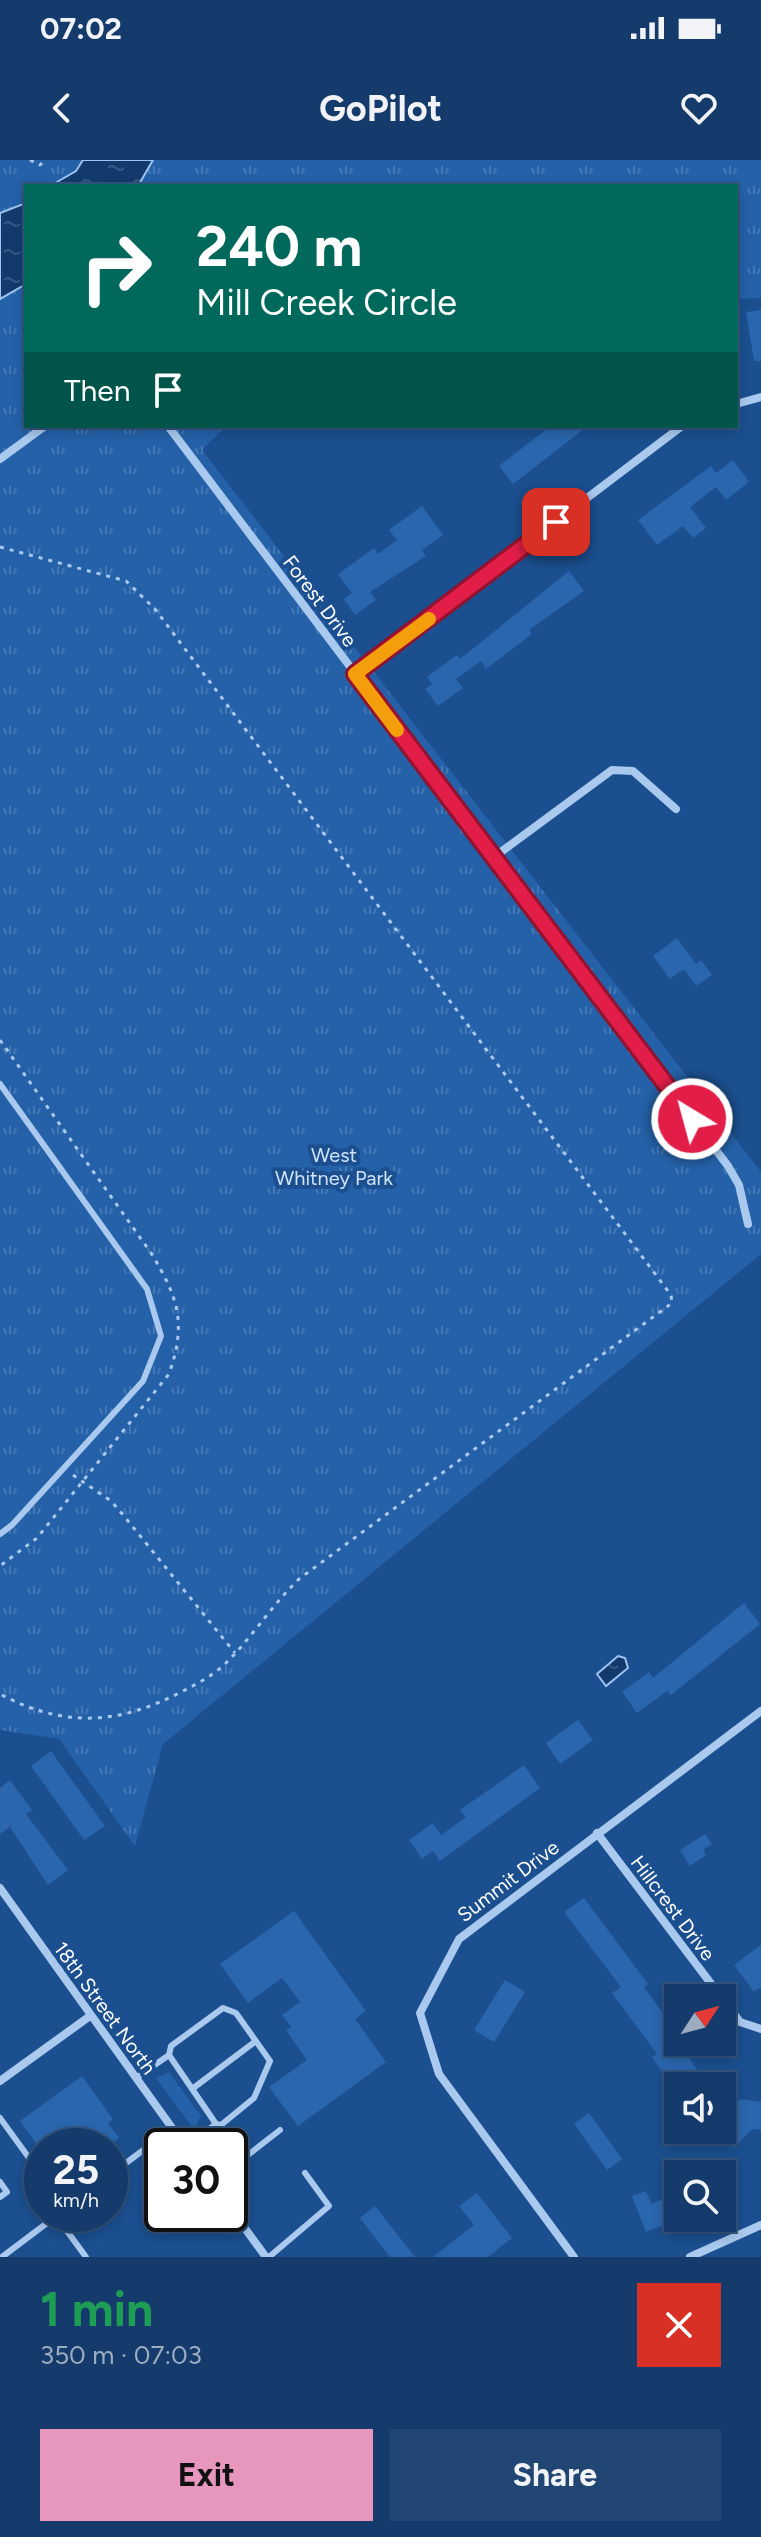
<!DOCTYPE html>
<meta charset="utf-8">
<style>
body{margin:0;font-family:Figtree,sans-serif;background:#214673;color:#f1f3f6;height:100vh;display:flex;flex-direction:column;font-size:30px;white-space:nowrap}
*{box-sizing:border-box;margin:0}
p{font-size:26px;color:#9dadc1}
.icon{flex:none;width:44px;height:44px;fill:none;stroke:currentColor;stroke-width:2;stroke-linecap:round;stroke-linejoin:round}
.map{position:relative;height:2097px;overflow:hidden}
.sheet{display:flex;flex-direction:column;background:#143b6b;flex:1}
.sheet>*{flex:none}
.guide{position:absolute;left:24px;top:24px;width:714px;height:244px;border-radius:0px;box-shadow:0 4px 12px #0003,0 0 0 2px #33557e;background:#00695c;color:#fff;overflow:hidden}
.needle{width:52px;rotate:54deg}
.tools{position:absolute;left:664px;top:1824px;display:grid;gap:16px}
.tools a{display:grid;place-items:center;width:72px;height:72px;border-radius:0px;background:#143b6b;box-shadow:0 4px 12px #0003,0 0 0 2px #33557e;font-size:40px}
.speed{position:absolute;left:24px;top:1968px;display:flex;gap:16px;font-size:40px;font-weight:700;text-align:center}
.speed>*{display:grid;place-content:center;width:104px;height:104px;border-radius:50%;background:#143b6b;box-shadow:0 4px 12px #0003,0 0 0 2px #33557e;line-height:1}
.speed small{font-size:20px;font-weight:400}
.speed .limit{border:4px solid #111;border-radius:12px;background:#fff;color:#111}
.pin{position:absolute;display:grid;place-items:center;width:68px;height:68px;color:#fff;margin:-34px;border-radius:16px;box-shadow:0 4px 12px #0006}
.me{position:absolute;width:88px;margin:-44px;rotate:323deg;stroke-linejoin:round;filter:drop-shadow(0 0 6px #0008)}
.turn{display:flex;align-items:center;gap:28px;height:168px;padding:0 40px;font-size:36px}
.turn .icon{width:104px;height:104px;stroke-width:2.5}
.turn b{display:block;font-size:56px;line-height:68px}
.then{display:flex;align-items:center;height:76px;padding:0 40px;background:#0003;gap:16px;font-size:30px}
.round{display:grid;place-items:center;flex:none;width:84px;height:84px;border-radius:0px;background:#214673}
.headline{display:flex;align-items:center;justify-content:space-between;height:136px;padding:0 40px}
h1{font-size:48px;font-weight:700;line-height:60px;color:#1e9e55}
.cta{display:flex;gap:16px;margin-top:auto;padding:16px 40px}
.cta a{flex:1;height:92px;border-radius:0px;background:#e797bd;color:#111;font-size:32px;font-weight:700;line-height:92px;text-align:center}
.cta a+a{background:#214673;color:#f1f3f6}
.status{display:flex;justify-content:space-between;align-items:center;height:56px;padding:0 40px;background:#143b6b;direction:ltr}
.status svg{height:22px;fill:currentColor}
header{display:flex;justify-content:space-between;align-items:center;height:104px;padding:0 40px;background:#143b6b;font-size:36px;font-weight:700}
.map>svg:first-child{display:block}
</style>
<div class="status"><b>07:02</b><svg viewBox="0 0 49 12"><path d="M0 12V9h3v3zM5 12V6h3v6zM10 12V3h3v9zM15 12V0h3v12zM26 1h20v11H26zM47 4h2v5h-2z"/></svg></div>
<header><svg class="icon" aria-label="back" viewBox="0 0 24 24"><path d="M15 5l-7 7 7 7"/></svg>GoPilot<svg class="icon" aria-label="heart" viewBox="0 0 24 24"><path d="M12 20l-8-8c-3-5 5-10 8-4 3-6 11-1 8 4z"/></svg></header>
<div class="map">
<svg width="761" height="2097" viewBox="0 0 761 2097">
<defs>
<pattern id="park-tufts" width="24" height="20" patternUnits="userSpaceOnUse" patternTransform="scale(2)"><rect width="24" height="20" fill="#2461a8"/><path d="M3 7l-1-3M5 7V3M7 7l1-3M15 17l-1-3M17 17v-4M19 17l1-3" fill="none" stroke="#4579b5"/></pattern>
<pattern id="water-ripples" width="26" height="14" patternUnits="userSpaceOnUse" patternTransform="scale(2)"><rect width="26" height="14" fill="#123a6d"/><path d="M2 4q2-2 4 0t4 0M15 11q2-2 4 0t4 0" fill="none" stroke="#365883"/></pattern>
</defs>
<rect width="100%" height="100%" fill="#1b4f8f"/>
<path fill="#2461a8" d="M 169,1912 L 201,1956 L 196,1967 L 192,1967 L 156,1918 Z"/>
<path fill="url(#park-tufts)" d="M 0,0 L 761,0 L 761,138 L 736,139 L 736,26 L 26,26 L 26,69 L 10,49 L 0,53 Z
M 26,124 L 26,266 L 226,266 L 202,290 L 761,1012 L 761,1094 L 163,1584 L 135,1686 L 59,1579 L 0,1570 L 0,139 Z"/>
<path fill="url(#water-ripples)" stroke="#9cc4f0" stroke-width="2" d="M 83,0 L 153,0 L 138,26 L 50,26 L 76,11 Z
M 26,43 L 26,124 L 0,139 L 0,53 Z
M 618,1496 L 625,1498 L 628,1508 L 606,1526 L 597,1514 Z"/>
<path fill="#2a66ad" d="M 761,150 L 761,201 L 754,201 L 746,152 Z
M 551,266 L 588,266 L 513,324 L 499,306 Z
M 733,300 L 749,322 L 726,340 L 716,327 L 690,347 L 706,368 L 693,378 L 683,366 L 657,385 L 638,360 L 711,306 L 716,313 Z
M 422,346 L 443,375 L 422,390 L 426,396 L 370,432 L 376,440 L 355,455 L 344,439 L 352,433 L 338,414 L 374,388 L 378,394 L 397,380 L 389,370 Z
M 569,411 L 584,431 L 529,470 L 532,474 L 486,509 L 481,501 L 456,519 L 463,528 L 438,546 L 425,529 L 432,524 L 427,517 L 457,495 L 460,499 Z
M 677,778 L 696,804 L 701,800 L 712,815 L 696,826 L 684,809 L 670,819 L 653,796 Z
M 744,1443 L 760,1464 L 671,1535 L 667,1531 L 637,1553 L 622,1532 L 649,1512 L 653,1518 Z
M 578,1560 L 593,1580 L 560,1604 L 546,1583 Z
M 51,1591 L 105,1666 L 84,1680 L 31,1606 Z
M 524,1605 L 540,1628 L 440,1701 L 433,1691 L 422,1699 L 409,1680 L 433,1663 L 441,1675 L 466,1657 L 460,1650 Z
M 10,1620 L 32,1650 L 26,1654 L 68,1710 L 48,1725 L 10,1667 L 0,1674 L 0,1628 Z
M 705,1674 L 712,1684 L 703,1690 L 706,1695 L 690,1706 L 680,1690 Z
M 584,1738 L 648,1824 L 644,1827 L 670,1863 L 666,1866 L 709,1926 L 672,1926 L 652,1897 L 657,1894 L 612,1833 L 621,1827 L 564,1752 Z
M 294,1751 L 366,1851 L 355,1859 L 386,1902 L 298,1966 L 269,1927 L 307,1900 L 286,1870 L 291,1867 L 282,1855 L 300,1842 L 282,1818 L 248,1843 L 220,1804 Z
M 761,1785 L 761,1827 L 754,1832 L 734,1805 Z
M 505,1820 L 525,1832 L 494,1882 L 474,1870 Z
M 82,1916 L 113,1959 L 108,1963 L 119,1978 L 108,1986 L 38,1986 L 20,1961 Z
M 740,1939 L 761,1942 L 761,1970 L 752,1969 L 734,1988 L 722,1975 L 722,1958 Z
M 589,1953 L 622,1999 L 607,2010 L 574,1964 Z
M 646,2031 L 651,2044 L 678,2033 L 678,2059 L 646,2072 L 632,2036 Z
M 477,2033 L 512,2078 L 488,2097 L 433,2097 L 474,2065 L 459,2046 Z
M 375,2046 L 415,2097 L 390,2097 L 360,2058 Z"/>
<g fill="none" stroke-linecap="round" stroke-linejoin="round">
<path stroke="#a9c9ee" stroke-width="3" stroke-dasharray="4 6" stroke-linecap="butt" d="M 30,0 L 40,5 L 45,0
M 0,387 L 126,421 L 155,449 L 671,1135 L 672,1143 L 299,1419 C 272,1445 253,1476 227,1502 C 214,1515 197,1524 181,1532 C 118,1565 64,1568 0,1534
M 0,880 L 151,1093 C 178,1137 187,1163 169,1214 L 37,1378 L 0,1406
M 73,1315 L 111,1341 L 124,1356 L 235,1493"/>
<path stroke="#a9c9ee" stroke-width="6" d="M 0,924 L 147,1129 L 161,1176 L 143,1221 L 12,1365 L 0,1374
M 169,1895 L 171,1886 L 223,1848 L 236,1853 L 270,1901 L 254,1938 L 221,1965 L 216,1964
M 136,1918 L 169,1895 L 216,1964 L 187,1986
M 192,1929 L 256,1881
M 0,1958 L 40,2013
M 221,1965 L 230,1981 L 248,1995 L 280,1970
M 110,2015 L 146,1988 L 162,2008
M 0,2022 L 7,2032 L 0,2037
M 198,2054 L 200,2056
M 56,2056 L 86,2097
M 2,2097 L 59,2054
M 269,2097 L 329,2046 L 305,2013"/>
<path stroke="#a9c9ee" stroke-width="8" d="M 736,244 L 761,237
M 168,266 L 728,1006 L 739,1025 L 748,1064
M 0,299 L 45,266
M 355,514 L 682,266
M 494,697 L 612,610 L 633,611 L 676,649
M 597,1673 L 740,1862 L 761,1869
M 0,1728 L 185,1986
M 0,1921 L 90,1856
M 230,2048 L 266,2097
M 574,2097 L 439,1914 L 420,1853 L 459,1779 L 761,1551
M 690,2097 L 761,2065"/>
</g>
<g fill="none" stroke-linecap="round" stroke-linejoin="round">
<defs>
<path id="route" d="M 556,362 L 355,514 L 692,959"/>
</defs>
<use href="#route" stroke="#92132f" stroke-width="20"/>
<use href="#route" stroke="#e11d48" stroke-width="14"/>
<path stroke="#f59e0b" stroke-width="14" d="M 397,570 L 355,514 L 429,459"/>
</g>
<g text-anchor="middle" stroke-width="8" stroke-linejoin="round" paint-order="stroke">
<g font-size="20" fill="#fff" stroke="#1b4f8f">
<text transform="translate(320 441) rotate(53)" y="7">Forest Drive</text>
<text transform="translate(508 1721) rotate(-37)" y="7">Summit Drive</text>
<text transform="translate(673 1748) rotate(53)" y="7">Hillcrest Drive</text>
<text transform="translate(105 1848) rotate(54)" y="7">18th Street North</text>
</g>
<g font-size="20" fill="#cfe3fa" stroke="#1b4f8f">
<text x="334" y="1002">West<tspan x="334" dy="23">Whitney Park</tspan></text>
</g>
</g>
</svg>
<div class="tools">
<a><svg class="needle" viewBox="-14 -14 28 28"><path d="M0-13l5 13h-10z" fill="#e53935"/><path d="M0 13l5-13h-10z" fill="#9dadc1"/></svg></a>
<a><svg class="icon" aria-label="sound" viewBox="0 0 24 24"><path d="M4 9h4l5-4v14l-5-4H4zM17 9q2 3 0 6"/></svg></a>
<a><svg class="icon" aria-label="search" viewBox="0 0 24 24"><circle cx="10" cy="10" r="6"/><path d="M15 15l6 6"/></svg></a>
</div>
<div class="speed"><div>25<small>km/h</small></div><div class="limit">30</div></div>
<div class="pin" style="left:556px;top:362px;background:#d93025"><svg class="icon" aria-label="arrive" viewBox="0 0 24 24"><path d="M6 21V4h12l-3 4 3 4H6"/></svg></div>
<svg class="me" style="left:692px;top:959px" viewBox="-20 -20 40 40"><circle r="17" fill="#e11d48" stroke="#fff" stroke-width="3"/><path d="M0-11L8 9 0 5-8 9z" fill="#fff"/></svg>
<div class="guide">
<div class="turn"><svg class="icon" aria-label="right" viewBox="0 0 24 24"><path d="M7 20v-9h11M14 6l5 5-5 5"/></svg><div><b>240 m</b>Mill Creek Circle</div></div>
<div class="then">Then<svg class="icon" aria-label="arrive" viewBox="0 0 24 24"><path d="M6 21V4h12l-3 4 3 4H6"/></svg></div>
</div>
</div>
<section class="sheet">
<div class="headline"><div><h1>1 min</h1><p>350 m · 07:03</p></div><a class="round" style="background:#d93025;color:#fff"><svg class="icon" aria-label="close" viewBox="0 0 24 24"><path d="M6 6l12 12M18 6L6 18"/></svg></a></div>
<div class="cta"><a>Exit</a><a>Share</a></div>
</section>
